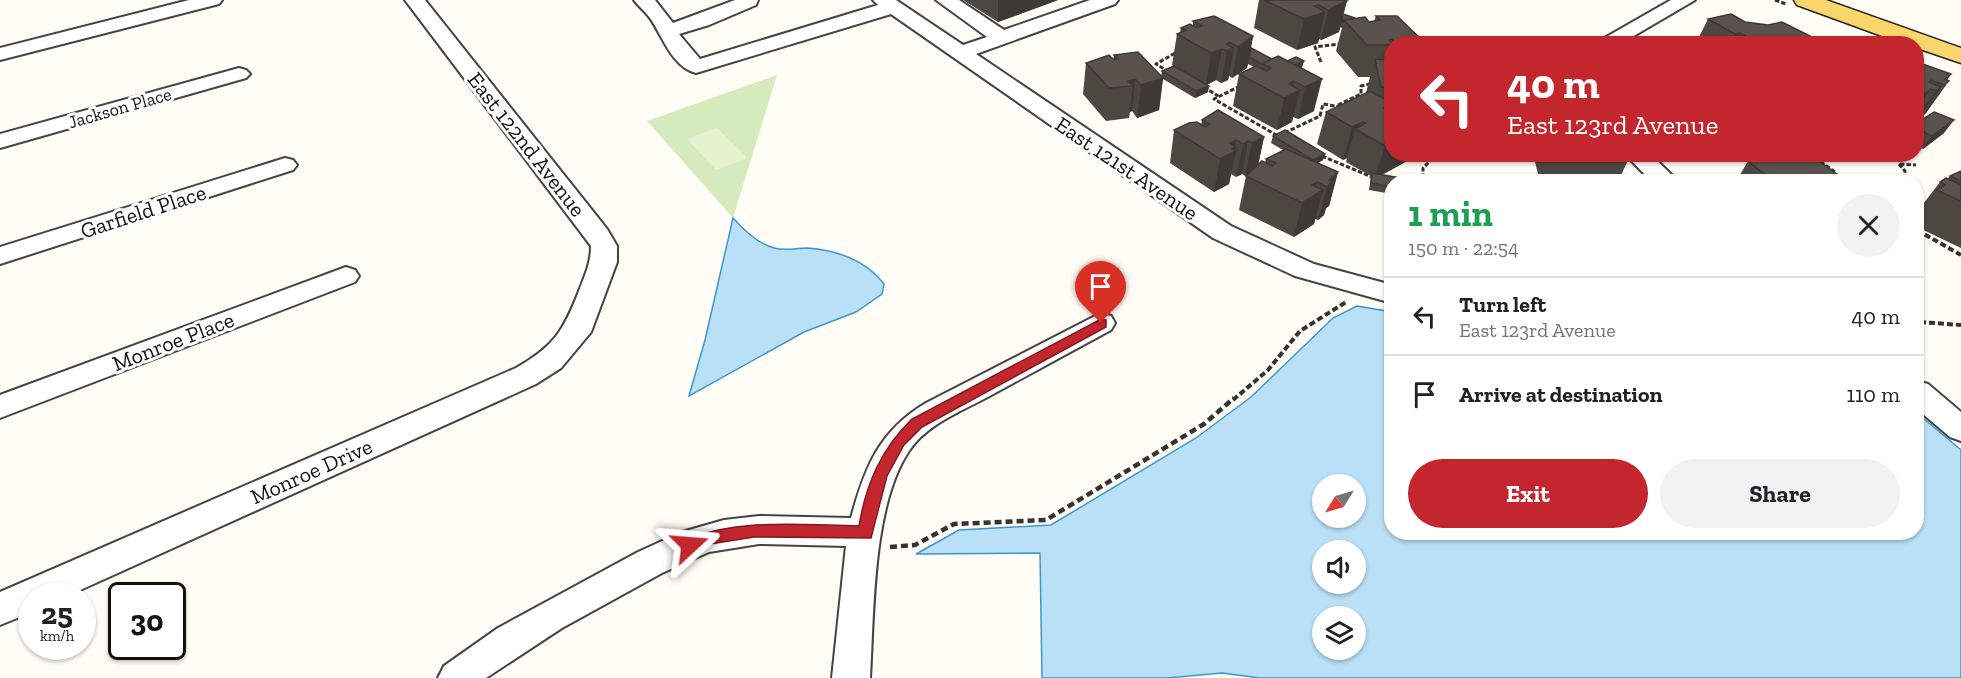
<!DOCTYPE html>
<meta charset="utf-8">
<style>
body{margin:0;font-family:"Zilla Slab",serif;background:#f2f2f2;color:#202124;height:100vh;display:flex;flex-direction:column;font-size:22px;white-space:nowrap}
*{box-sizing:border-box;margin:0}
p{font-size:20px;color:#757577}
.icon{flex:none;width:33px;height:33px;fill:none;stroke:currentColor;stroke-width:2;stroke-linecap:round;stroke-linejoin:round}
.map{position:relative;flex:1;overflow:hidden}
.drawer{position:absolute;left:1384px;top:174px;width:540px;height:366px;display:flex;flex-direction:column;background:#fff;border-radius:24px;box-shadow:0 2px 4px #0004}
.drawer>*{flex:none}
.guide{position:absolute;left:1384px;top:36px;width:540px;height:126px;border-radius:24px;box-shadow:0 2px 4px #0004;background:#c4262e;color:#fff;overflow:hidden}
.needle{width:39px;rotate:233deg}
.buttons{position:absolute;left:1312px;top:474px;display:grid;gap:12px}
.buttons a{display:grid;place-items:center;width:54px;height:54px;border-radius:50%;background:#fff;box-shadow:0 2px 4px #0004;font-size:30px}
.speed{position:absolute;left:18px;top:582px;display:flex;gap:12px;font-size:30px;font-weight:700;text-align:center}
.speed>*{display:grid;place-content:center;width:78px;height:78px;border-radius:50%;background:#fff;box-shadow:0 2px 4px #0004;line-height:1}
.speed small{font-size:15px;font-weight:400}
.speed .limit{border:3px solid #111;border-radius:9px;background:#fff;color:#111}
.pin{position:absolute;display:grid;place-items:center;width:51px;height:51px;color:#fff;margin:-62px -26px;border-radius:50% 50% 50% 0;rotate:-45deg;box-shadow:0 0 6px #0007}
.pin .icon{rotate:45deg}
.me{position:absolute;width:66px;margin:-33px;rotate:71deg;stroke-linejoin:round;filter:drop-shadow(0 0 4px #0008)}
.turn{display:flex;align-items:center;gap:21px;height:126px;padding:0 24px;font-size:27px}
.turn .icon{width:78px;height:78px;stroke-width:2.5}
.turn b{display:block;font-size:42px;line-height:51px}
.round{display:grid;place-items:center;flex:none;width:63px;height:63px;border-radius:32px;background:#f2f2f2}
.headline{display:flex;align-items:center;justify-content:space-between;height:102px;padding:0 24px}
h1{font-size:36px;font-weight:700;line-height:45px;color:#1e9e55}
.cta{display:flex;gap:12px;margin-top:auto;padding:12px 24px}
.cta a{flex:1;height:69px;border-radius:36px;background:#c4262e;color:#fff;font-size:24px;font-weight:700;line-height:69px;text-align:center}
.cta a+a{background:#f2f2f2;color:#202124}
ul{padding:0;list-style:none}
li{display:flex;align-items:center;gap:18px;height:78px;padding:0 24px;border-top:2px solid #e0e0e0}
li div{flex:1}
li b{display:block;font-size:22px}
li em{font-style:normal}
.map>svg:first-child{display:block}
</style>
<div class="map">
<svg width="1961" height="678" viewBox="0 0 1961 678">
<rect width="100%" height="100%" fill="#fffdf5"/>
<path fill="#d5ebbd" d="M 777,75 L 733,218 L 647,121 Z"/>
<path fill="#e6f2cf" d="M 717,128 L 748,158 L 716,170 L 687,139 Z"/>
<path fill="#b9e0f7" stroke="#3f96cf" stroke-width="1.5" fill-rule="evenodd" d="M 733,218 C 745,231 757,243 774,248 C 785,251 796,248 807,248 C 836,250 866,260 884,284 L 882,294 L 856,312 L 804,332 L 689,396 L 705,340 Z
M 1357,306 L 1392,312 L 1392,532 L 1917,532 L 1917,413 L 1961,450 L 1961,678 L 1260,678 L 1222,673 L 1167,678 L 1042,678 L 1040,553 L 916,554 L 959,530 L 1051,525 L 1196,438 L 1251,397 L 1333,318 ZM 1323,484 L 1356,484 L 1356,518 L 1323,518 ZM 1323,550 L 1356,550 L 1356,584 L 1323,584 ZM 1323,616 L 1356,616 L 1356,650 L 1323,650 Z"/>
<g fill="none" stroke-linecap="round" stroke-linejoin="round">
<defs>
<path id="minor" d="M 189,0 L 222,0 L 219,4 L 0,60 L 0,48 Z
M 405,0 L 425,0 L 607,229 L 617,246 L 617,262 L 591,332 L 561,368 L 536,384 L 67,596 L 32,596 L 32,612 L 0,625 L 0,592 L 516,368 C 554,346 563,332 579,291 C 585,275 591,263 591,246 Z
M 634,0 L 655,0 L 673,23 L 735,0 L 758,0 L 756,5 L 709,25 L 679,34 L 700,59 L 878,5 L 873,0 L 896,0 L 963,45 L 987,37 L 936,0 L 959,0 L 1004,30 L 1090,0 L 1118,0 L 1115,4 L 976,54 L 1231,226 L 1314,264 L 1392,285 L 1392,303 L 1295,276 L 1213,238 L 891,14 L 696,73 C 672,67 662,35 650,18 C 645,11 639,7 634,0 Z
M 1671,0 L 1695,0 L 1620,44 L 1594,44 Z
M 239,68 L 246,70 L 250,74 L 246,78 L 0,148 L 0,134 Z
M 1625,154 L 1650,154 L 1679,182 L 1652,182 Z
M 285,158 L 293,160 L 297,165 L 293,170 L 0,264 L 0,247 Z
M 346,267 L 355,270 L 359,276 L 355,282 L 0,418 L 0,395 Z
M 1101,313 L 1111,316 L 1115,323 L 1111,330 C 1072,351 1034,372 995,393 C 967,409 927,423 909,451 C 872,506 874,613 870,678 L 832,678 L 846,546 L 759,544 L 709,552 L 662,573 L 562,628 L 486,678 L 438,678 L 444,666 L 498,628 L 638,552 L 682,532 L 724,520 L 759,516 L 851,518 C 865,467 879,431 926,403 Z
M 1917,381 L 1928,384 L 1961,412 L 1961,441 L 1950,437 L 1917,409 Z"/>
<path id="major" d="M 1794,0 L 1826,0 L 1961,48 L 1961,63 L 1917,48 L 1917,44 L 1904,44 L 1797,5 Z"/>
</defs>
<use href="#minor" stroke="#444" stroke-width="4"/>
<use href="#major" stroke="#222" stroke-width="3"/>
<path stroke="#333" stroke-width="3" stroke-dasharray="4.5 2" stroke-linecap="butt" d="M 1775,0 L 1786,4
M 1321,62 L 1315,47 L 1340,44
M 1169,72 L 1156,64 L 1177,52
M 1240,86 L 1214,99 L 1278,136 L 1320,116 L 1323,104 L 1341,107
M 1204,87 L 1218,96
M 1338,105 L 1361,94 L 1361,86 L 1370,84
M 1748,154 L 1757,160
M 1810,154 L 1835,172 L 1831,173
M 1322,156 L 1374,178
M 1434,157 L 1493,155
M 1899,164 L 1905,171 L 1904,178
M 1900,164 L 1916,165
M 1423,178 L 1423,168 L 1434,157 L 1429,154"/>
<path stroke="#333" stroke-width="4" stroke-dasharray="6 3" stroke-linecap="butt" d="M 1371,176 L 1375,178
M 1422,176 L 1426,182
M 1902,176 L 1908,182
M 1410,180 L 1424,179
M 1917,230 L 1961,255
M 1920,322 L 1961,325
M 1233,400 L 1268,370 L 1300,331 L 1346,302"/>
<path stroke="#333" stroke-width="4.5" stroke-dasharray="7 4" stroke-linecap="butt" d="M 890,547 L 915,545 L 954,524 L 1046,520 L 1204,424 L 1234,398"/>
<use href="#minor" fill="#fff" fill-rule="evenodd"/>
<use href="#major" fill="#f9d66b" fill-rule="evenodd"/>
</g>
<path fill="#4d4742" d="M 963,0 L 1058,0 L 998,22 Z
M 1259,0 L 1343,0 L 1343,14 L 1355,18 L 1369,22 L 1374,21 L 1376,16 L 1420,44 L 1392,44 L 1392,154 L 1418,155 L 1382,175 L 1392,182 L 1392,194 L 1369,190 L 1371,176 L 1346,162 L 1347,158 L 1343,160 L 1317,144 L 1326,112 L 1366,93 L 1370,77 L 1358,77 L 1336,51 L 1342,28 L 1340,27 L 1339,32 L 1321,40 L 1319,39 L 1318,43 L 1297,50 L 1254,28 Z
M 1708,19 L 1806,44 L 1710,44 L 1699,37 Z
M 1193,21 L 1253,36 L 1251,48 L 1272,59 L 1287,61 L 1304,61 L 1302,67 L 1301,68 L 1314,111 L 1298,119 L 1293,117 L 1292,122 L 1277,130 L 1233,106 L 1239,74 L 1254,67 L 1248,64 L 1247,68 L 1232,78 L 1229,76 L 1228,80 L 1221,83 L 1216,80 L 1207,85 L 1208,92 L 1195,98 L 1163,79 L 1159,110 L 1137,118 L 1132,111 L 1130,112 L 1129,118 L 1106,121 L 1083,94 L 1086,63 L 1113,60 L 1114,55 L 1161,76 L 1162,71 L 1173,66 L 1172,65 L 1177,34 L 1180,33 L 1181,28 L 1193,26 Z
M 1917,62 L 1951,74 L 1926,113 L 1921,117 L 1920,116 L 1917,120 Z
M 1202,120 L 1264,137 L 1258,165 L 1265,163 L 1266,159 L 1283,150 L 1271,143 L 1273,136 L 1325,154 L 1323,160 L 1318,163 L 1338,172 L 1329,206 L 1326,208 L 1324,215 L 1318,220 L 1315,219 L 1314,224 L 1294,237 L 1239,210 L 1246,176 L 1249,174 L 1245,176 L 1242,174 L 1236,177 L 1231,174 L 1229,184 L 1214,192 L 1170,163 L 1174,130 L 1201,125 Z
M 1917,123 L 1944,133 L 1923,149 L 1917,147 Z
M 1533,154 L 1626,154 L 1628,160 L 1618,182 L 1540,182 Z
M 1775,154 L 1809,154 L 1848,182 L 1736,182 L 1748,161 L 1773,157 Z
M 1961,171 L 1961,248 L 1917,227 L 1917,212 L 1940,182 L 1947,179 L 1950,176 Z"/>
<path fill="#3f3936" d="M 998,0 L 1058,0 L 998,22 Z
M 1313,0 L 1318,5 L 1315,15 L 1325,12 L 1318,43 L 1297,50 L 1304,19 Z
M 1347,1 L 1339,32 L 1321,40 L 1328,10 Z
M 1740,33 L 1734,44 L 1730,44 L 1735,34 Z
M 1253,36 L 1247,68 L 1232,78 L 1238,47 Z
M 1810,36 L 1806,44 L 1772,44 Z
M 1421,39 L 1420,44 L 1402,44 Z
M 1230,42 L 1229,51 L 1234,48 L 1228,80 L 1221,83 L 1227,51 L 1226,44 Z
M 1222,49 L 1216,80 L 1206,85 L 1211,53 Z
M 1304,61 L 1302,67 L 1290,73 L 1292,67 Z
M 1163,78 L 1159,110 L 1137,118 L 1141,85 Z
M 1135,79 L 1132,111 L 1130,112 L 1133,86 L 1128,81 Z
M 1322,79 L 1314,111 L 1298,119 L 1305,87 Z
M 1294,81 L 1292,94 L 1300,90 L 1292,122 L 1277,130 L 1284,98 L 1289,84 Z
M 1949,81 L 1926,113 L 1921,117 L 1944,85 Z
M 1209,86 L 1208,92 L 1195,98 L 1196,91 Z
M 1941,87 L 1917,120 L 1917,117 L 1936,91 Z
M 1931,89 L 1917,108 L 1917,105 L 1925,94 Z
M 1392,105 L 1392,110 L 1384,136 L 1375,141 L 1384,108 Z
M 1954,120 L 1944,133 L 1923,149 L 1932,136 Z
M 1363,122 L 1360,132 L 1355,129 L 1347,158 L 1343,160 L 1352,127 Z
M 1264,137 L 1257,170 L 1245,176 L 1252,143 Z
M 1236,140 L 1235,148 L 1236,147 L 1235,152 L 1236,151 L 1229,184 L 1214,192 L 1220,159 L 1230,143 Z
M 1248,141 L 1242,174 L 1236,177 L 1243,144 Z
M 1392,142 L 1392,154 L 1419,154 L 1418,155 L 1374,179 L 1385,146 Z
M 1325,154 L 1323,160 L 1311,167 L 1313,160 Z
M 1338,172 L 1329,206 L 1326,208 L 1324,215 L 1318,220 L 1329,180 Z
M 1317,182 L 1313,197 L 1323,190 L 1314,224 L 1294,237 L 1302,203 L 1312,185 Z"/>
<path fill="#5a524d" stroke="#3f3936" stroke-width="1.5" d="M 1264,0 L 1343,0 L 1347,1 L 1328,10 L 1318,5 L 1314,6 L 1325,12 L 1304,19 Z
M 1343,14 L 1355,18 L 1344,20 L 1343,22 L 1342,21 Z
M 1731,14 L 1745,22 L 1768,25 L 1782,22 L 1810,36 L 1772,44 L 1751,44 L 1750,43 L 1750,39 L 1740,33 L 1735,34 L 1708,19 Z
M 1214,16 L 1253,36 L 1238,47 L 1230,42 L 1226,44 L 1234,48 L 1227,51 L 1222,49 L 1211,53 L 1177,34 L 1186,30 L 1181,28 L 1190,24 L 1197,28 L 1202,26 L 1193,21 Z
M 1376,16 L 1397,16 L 1421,39 L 1402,44 L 1397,44 L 1392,39 L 1389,40 L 1393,44 L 1392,44 L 1392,45 L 1367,45 L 1344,20 L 1365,17 L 1369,22 L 1380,20 Z
M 1251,48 L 1272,59 L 1262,64 L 1249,57 Z
M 1138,52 L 1163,78 L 1141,85 L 1135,79 L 1128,81 L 1133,86 L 1109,88 L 1086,63 L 1109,55 L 1114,60 L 1118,59 L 1114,55 Z
M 1278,56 L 1322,79 L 1305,87 L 1294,81 L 1289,84 L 1300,90 L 1284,98 L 1239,74 L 1256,66 L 1266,71 L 1271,68 L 1262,64 Z
M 1296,57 L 1304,61 L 1295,65 L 1287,61 Z
M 1390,58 L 1392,58 L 1392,88 L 1381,87 L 1375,59 L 1390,60 Z
M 1917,62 L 1951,74 L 1945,79 L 1949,81 L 1944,85 L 1931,80 L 1929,82 L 1941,87 L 1936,91 L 1931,89 L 1925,94 L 1917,91 Z
M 1174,66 L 1209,86 L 1196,91 L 1162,71 Z
M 1370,91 L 1392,103 L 1392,105 L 1384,108 L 1392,113 L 1392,142 L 1385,146 L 1355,129 L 1366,123 L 1363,122 L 1352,127 L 1326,112 Z
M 1218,110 L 1264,137 L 1252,143 L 1248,141 L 1243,144 L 1236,140 L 1230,143 L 1236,147 L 1232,149 L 1236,151 L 1220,159 L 1174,130 L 1189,123 L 1197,122 L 1205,127 L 1210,124 L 1202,120 Z
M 1934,112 L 1954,120 L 1932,136 L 1917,129 L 1917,123 Z
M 1285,130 L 1325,154 L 1313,160 L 1273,136 Z
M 1286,149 L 1338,172 L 1329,180 L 1333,181 L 1327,187 L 1317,182 L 1312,185 L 1323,190 L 1302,203 L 1246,176 L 1262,161 L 1272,166 L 1276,163 L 1266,159 Z
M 1573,154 L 1587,154 L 1588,157 Z
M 1595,154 L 1626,154 L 1628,160 L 1596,159 Z
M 1777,154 L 1809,154 L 1848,182 L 1775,182 L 1748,161 L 1769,155 L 1778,161 L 1784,160 Z
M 1961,171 L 1961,181 L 1950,176 Z
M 1372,173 L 1424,182 L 1392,182 L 1392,187 L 1371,183 Z
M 1946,178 L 1959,184 L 1961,183 L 1961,201 L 1936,190 L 1945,185 L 1940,182 Z"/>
<path fill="#c4262e" stroke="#7f191e" stroke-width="1.5" d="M 1101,319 L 1106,320 L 1106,327 L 922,427 L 904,445 L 887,476 L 871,538 L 754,537 L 710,544 L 690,552 L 684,550 L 682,545 L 684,540 C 741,518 799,525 859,526 C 866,484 881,449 912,419 Z"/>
<g text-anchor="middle" stroke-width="6" stroke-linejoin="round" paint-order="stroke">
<g font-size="18" fill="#111" stroke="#fff">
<text transform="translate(120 108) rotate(-16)" y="6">Jackson Place</text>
</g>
<g font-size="22" fill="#111" stroke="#fff">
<text transform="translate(527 144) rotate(52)" y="8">East 122nd Avenue</text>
<text transform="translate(1127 168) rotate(34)" y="8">East 121st Avenue</text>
<text transform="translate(143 211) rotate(-18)" y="8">Garfield Place</text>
<text transform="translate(173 341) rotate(-21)" y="8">Monroe Place</text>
<text transform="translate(311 471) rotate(-24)" y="8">Monroe Drive</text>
</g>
</g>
</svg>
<div class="buttons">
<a><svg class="needle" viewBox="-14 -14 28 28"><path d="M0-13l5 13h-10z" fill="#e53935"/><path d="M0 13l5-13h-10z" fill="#757577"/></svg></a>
<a><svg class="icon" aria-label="sound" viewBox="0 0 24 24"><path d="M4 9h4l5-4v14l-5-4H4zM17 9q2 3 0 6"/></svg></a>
<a><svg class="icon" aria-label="layers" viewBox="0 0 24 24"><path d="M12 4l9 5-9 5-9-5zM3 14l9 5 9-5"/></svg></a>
</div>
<div class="speed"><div>25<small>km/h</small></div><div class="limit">30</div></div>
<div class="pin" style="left:1101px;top:323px;background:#d93025"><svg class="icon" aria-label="arrive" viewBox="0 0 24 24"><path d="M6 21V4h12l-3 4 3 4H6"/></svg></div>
<svg class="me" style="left:690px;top:545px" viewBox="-20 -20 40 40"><path d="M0-17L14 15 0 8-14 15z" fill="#c4262e" stroke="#fff" stroke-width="4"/></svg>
<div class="guide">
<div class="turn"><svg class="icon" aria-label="left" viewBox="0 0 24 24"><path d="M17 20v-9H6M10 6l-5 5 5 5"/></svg><div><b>40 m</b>East 123rd Avenue</div></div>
</div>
<section class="drawer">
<div class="headline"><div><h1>1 min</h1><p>150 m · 22:54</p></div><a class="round"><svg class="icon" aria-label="close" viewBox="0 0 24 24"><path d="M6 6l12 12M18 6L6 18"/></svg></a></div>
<ul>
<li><svg class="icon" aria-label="left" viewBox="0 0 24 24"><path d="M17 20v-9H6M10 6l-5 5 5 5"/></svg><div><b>Turn left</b><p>East 123rd Avenue</p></div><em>40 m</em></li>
<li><svg class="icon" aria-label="arrive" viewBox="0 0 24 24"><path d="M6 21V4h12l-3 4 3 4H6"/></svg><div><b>Arrive at destination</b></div><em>110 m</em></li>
</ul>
<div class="cta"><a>Exit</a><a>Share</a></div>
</section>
</div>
